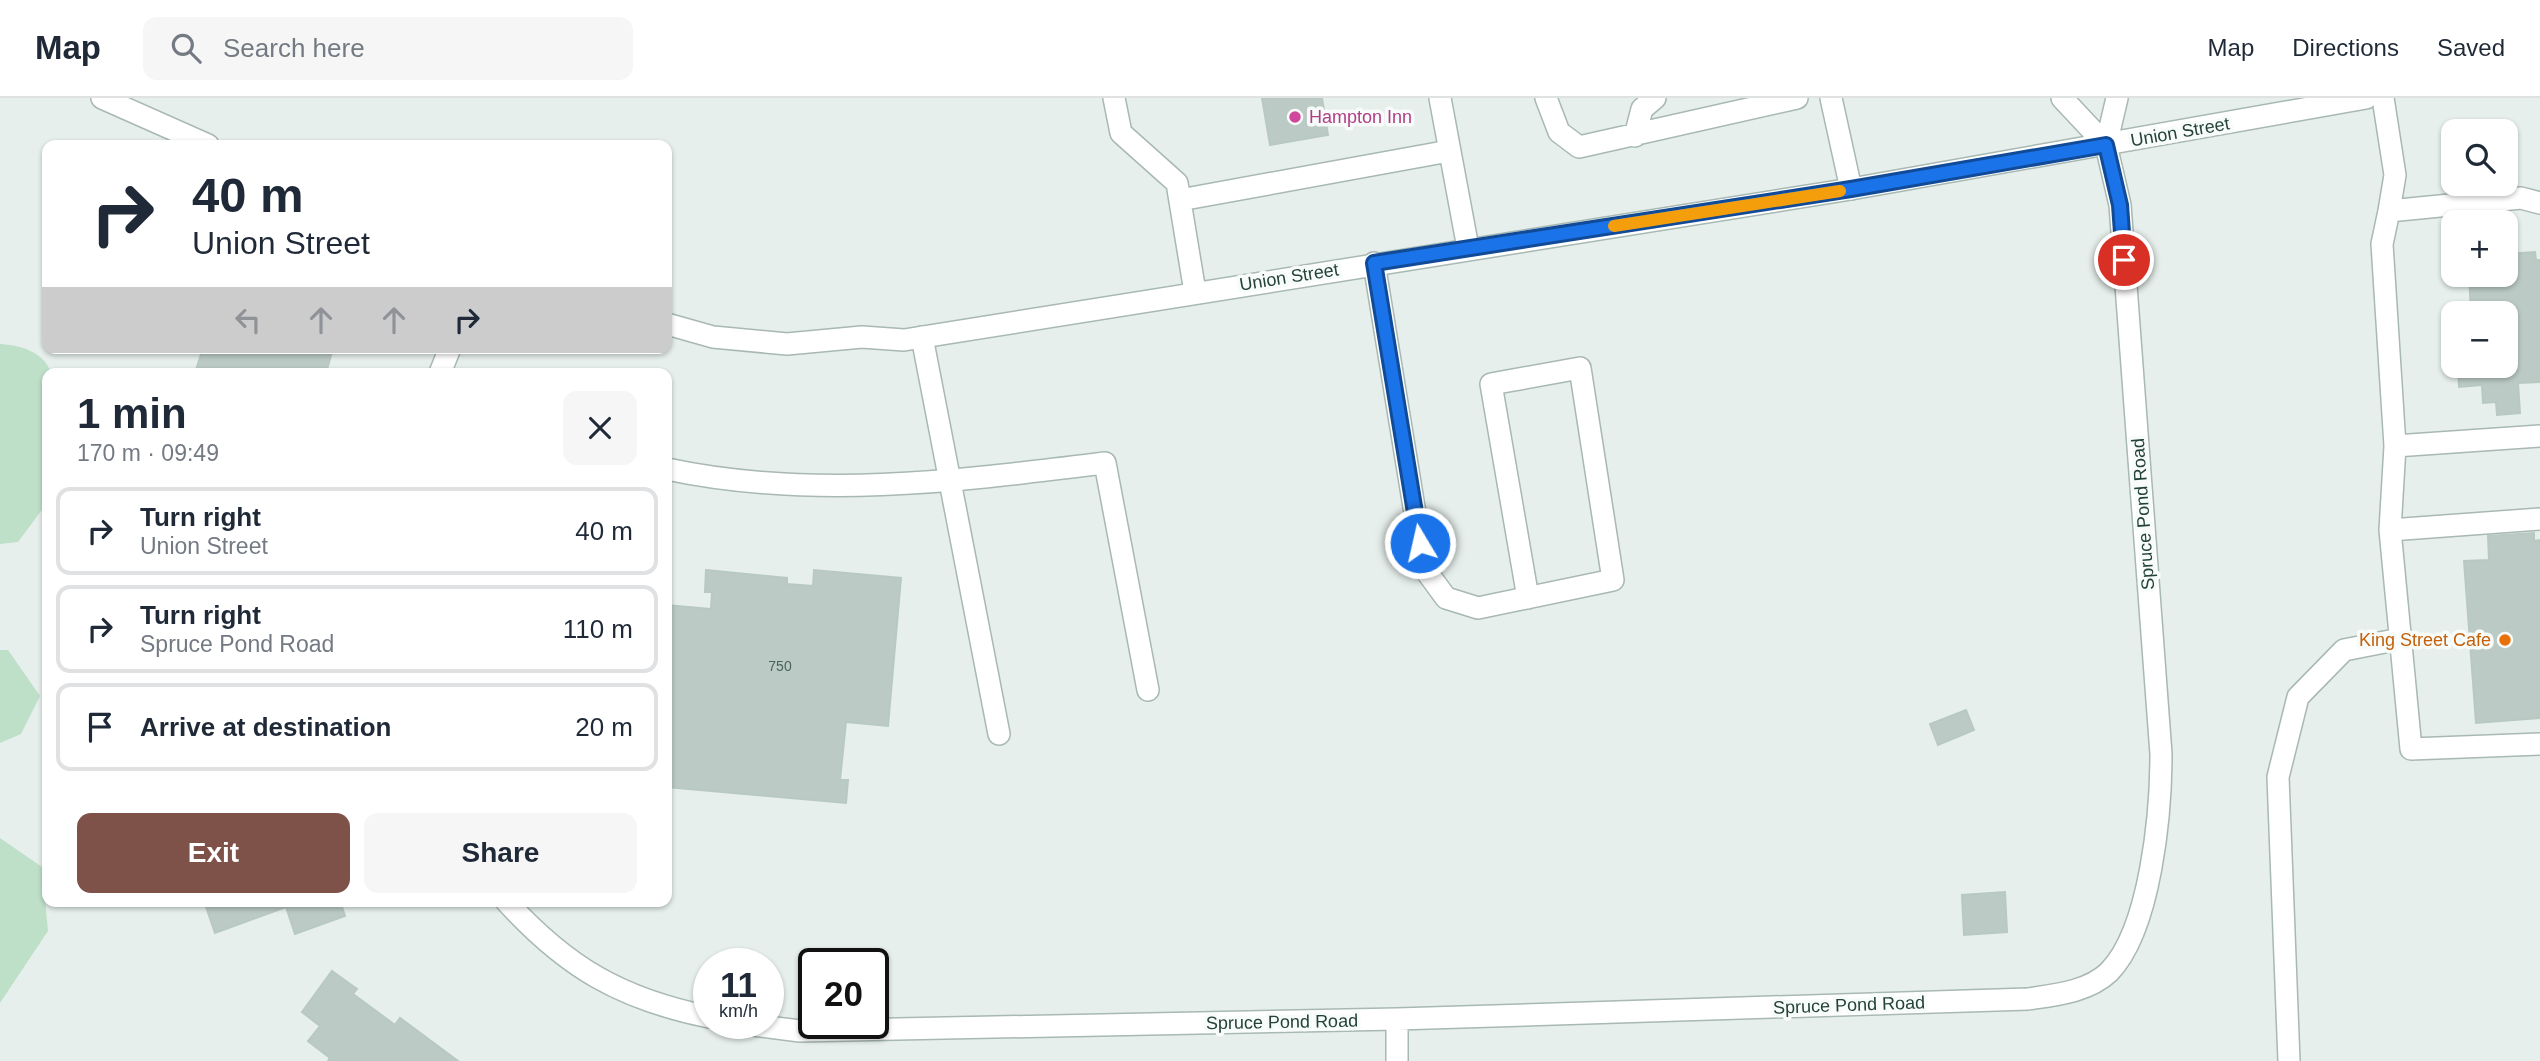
<!DOCTYPE html>
<meta charset="utf-8">
<style>
body{margin:0;font-family:Arial,sans-serif;background:#f6f6f7;color:#1f2937;height:100vh;display:flex;flex-direction:column;font-size:26px;white-space:nowrap}
*{box-sizing:border-box;margin:0}
p{font-size:23px;color:#747a83}
.icon{flex:none;width:38px;height:38px;fill:none;stroke:currentColor;stroke-width:2;stroke-linecap:round;stroke-linejoin:round}
.map{position:relative;flex:1;overflow:hidden}
.panel{position:absolute;left:42px;top:270px;width:630px;height:539px;display:flex;flex-direction:column;background:#fff;border-radius:14px;box-shadow:0 2px 5px #0004}
.panel>*{flex:none}
.banner{position:absolute;left:42px;top:42px;width:630px;height:214px;border-radius:14px;box-shadow:0 2px 5px #0004;background:#fff;color:#1f2937;overflow:hidden}
.controls{position:absolute;left:2441px;top:21px;display:grid;gap:14px}
.controls a{display:grid;place-items:center;width:77px;height:77px;border-radius:14px;background:#fff;box-shadow:0 2px 5px #0004;font-size:35px}
.speed{position:absolute;left:693px;top:850px;display:flex;gap:14px;font-size:35px;font-weight:700;text-align:center}
.speed>*{display:grid;place-content:center;width:91px;height:91px;border-radius:50%;background:#fff;box-shadow:0 2px 5px #0004;line-height:1}
.speed small{font-size:18px;font-weight:400}
.speed .limit{border:4px solid #111;border-radius:10px;background:#fff;color:#111}
.pin{position:absolute;display:grid;place-items:center;width:60px;height:60px;color:#fff;margin:-30px;border:4px solid #fff;border-radius:50%;box-shadow:0 2px 7px #0007}
.me{position:absolute;width:77px;margin:-38px;rotate:351deg;stroke-linejoin:round;filter:drop-shadow(0 0 5px #0008)}
.turn{display:flex;align-items:center;gap:24px;height:147px;padding:0 35px;font-size:32px}
.turn .icon{width:91px;height:91px;stroke-width:2.5}
.turn b{display:block;font-size:49px;line-height:60px}
.lanes{display:flex;align-items:center;height:66px;padding:0 35px;background:#0003;justify-content:center;gap:35px;direction:ltr}
.lanes .off{opacity:.35}
.round{display:grid;place-items:center;flex:none;width:74px;height:74px;border-radius:14px;background:#f6f6f7}
.head{display:flex;align-items:center;justify-content:space-between;height:119px;padding:0 35px}
h1{font-size:42px;font-weight:700;line-height:52px}
.action{display:flex;gap:14px;margin-top:auto;padding:14px 35px}
.action a{flex:1;height:80px;border-radius:14px;background:#7f5249;color:#fff;font-size:28px;font-weight:700;line-height:80px;text-align:center}
.action a+a{background:#f6f6f7;color:#1f2937}
ul{padding:0;list-style:none}
li{display:flex;align-items:center;gap:21px;height:88px;margin:0 14px 10px;padding:0 21px;border:4px solid #e0e1e3;border-radius:14px}
li div{flex:1}
li b{display:block;font-size:26px}
li em{font-style:normal}
header{display:flex;align-items:center;gap:42px;box-sizing:border-box;height:98px;padding:0 35px;background:#fff;border-bottom:2px solid #e0e1e3}
header strong{font-size:33px}
nav{display:flex;gap:38px;margin-inline-start:auto;font-size:24px}
.search{width:490px;height:63px;background:#f6f6f7;display:flex;align-items:center;gap:18px;box-sizing:border-box;padding:0 24px;border-radius:14px;color:#747a83;font-size:26px}
.map>svg:first-child{display:block}
</style>
<header>
<strong>Map</strong>
<div class="search"><svg class="icon" aria-label="search" viewBox="0 0 24 24"><circle cx="10" cy="10" r="6"/><path d="M15 15l6 6"/></svg>Search here</div>
<nav><a>Map</a><a>Directions</a><a>Saved</a></nav>
</header>
<div class="map">
<svg width="2540" height="963" viewBox="0 0 2540 963">
<rect width="100%" height="100%" fill="#e6efeb"/>
<path fill="#bfe0c8" d="M 0,246 C 19,247 44,253 51,275 L 47,275 L 47,405 L 18,444 L 0,446 Z
M 0,552 L 8,552 L 40,598 L 21,636 L 0,645 Z
M 0,740 L 42,769 L 48,833 L 0,905 Z"/>
<path fill="#bbcac4" stroke="#b8c9c2" stroke-width="2" d="M 1262,0 L 1322,0 L 1328,37 L 1270,47 Z
M 2535,154 L 2536,162 L 2540,162 L 2540,284 L 2518,285 L 2520,315 L 2497,317 L 2496,304 L 2483,305 L 2482,287 L 2459,289 L 2458,268 L 2506,268 L 2506,215 L 2471,215 L 2469,177 L 2506,177 L 2506,156 Z
M 203,250 L 221,250 L 239,255 L 240,250 L 333,250 L 326,275 L 195,275 Z
M 2534,435 L 2534,443 L 2540,442 L 2540,620 L 2476,625 L 2464,463 L 2489,462 L 2488,438 Z
M 706,472 L 787,480 L 787,486 L 813,488 L 814,472 L 901,480 L 888,628 L 846,624 L 840,682 L 848,682 L 846,705 L 667,689 L 667,507 L 711,511 L 712,494 L 705,494 Z
M 1966,612 L 1974,632 L 1938,647 L 1930,626 Z
M 2005,794 L 2007,834 L 1964,837 L 1962,797 Z
M 204,803 L 340,803 L 345,818 L 295,836 L 286,809 L 215,835 Z
M 332,873 L 357,891 L 353,896 L 395,927 L 400,920 L 458,963 L 328,963 L 330,960 L 308,943 L 320,928 L 302,914 Z"/>
<g fill="none" stroke-linecap="round" stroke-linejoin="round">
<defs>
<path id="service" d="M 1114,0 L 1121,35 L 1177,85 L 1195,194
M 1440,0 L 1468,150
M 1546,0 L 1559,34 L 1579,49 L 1797,0
M 1831,0 L 1851,91
M 2062,0 L 2106,47
M 2383,0 L 2395,77 L 2389,113 L 2521,100 L 2540,105
M 1635,38 L 1642,11 L 1655,0
M 2106,47 L 2117,0
M 1180,102 L 1449,53
M 2389,113 L 2382,146 L 2395,348 L 2390,432 L 2411,651 L 2540,646
M 1374,165 L 1424,470 L 1446,500 L 1478,510 L 1613,482 L 1580,270 L 1491,286 L 1528,500
M 922,239 L 999,636
M 2395,348 L 2540,338
M 667,371 C 812,402 959,383 1105,365 L 1148,592
M 2390,432 L 2540,421
M 2289,963 L 2278,679 L 2298,599 L 2344,552 L 2400,541"/>
<path id="minor" d="M 102,0 L 208,47
M 667,226 L 713,239 L 787,246 L 862,239 L 904,242 L 1851,91 L 2366,0
M 440,275 L 450,250
M 506,803 C 567,870 621,901 709,919
M 1397,921 L 1397,963
M 744,926 L 800,933 L 1397,921 L 2028,901 C 2055,897 2088,894 2109,874 C 2151,831 2161,714 2161,656 L 2120,107 L 2106,47"/>
</defs>
<use href="#service" stroke="#a8b8b2" stroke-width="24"/>
<use href="#minor" stroke="#a8b8b2" stroke-width="24"/>
<use href="#service" stroke="#fff" stroke-width="21"/>
<use href="#minor" stroke="#fff" stroke-width="21"/>
</g>
<g fill="none" stroke-linecap="round" stroke-linejoin="round">
<defs>
<path id="route" d="M 1420,445 L 1374,165 L 1851,91 L 2106,47 L 2120,107 L 2124,162"/>
</defs>
<use href="#route" stroke="#114b97" stroke-width="18"/>
<use href="#route" stroke="#1a73e8" stroke-width="12"/>
<path stroke="#f59e0b" stroke-width="12" d="M 1614,128 L 1840,93"/>
</g>
<circle fill="#d1479c" stroke="#f7fbf9" stroke-width="2.5" cx="1295" cy="19" r="7"/>
<circle fill="#e8710a" stroke="#f7fbf9" stroke-width="2.5" cx="2505" cy="542" r="7"/>
<g text-anchor="middle" stroke-width="7" stroke-linejoin="round" paint-order="stroke">
<g font-size="14" fill="#4a645c">
<text x="780" y="573">750</text>
</g>
<g font-size="18" fill="#b23c85" stroke="#f7fbf9" text-anchor="start">
<text x="1309" y="25">Hampton Inn</text>
</g>
<g font-size="18" fill="#24423a" stroke="#f7fbf9">
<text transform="translate(2180 34) rotate(-10)" y="6">Union Street</text>
<text transform="translate(1289 179) rotate(-9)" y="6">Union Street</text>
<text transform="translate(2143 416) rotate(-94)" y="6">Spruce Pond Road</text>
<text transform="translate(1849 907) rotate(-2)" y="6">Spruce Pond Road</text>
<text transform="translate(1282 924) rotate(-1)" y="6">Spruce Pond Road</text>
</g>
<g font-size="18" fill="#c56008" stroke="#f7fbf9" text-anchor="end">
<text x="2491" y="548">King Street Cafe</text>
</g>
</g>
</svg>
<div class="controls">
<a><svg class="icon" aria-label="search" viewBox="0 0 24 24"><circle cx="10" cy="10" r="6"/><path d="M15 15l6 6"/></svg></a>
<a>+</a>
<a>−</a>
</div>
<div class="speed"><div>11<small>km/h</small></div><div class="limit">20</div></div>
<div class="pin" style="left:2124px;top:162px;background:#d93025"><svg class="icon" aria-label="arrive" viewBox="0 0 24 24"><path d="M6 21V4h12l-3 4 3 4H6"/></svg></div>
<svg class="me" style="left:1420px;top:445px" viewBox="-20 -20 40 40"><circle r="17" fill="#1a73e8" stroke="#fff" stroke-width="3"/><path d="M0-11L8 9 0 5-8 9z" fill="#fff"/></svg>
<div class="banner">
<div class="turn"><svg class="icon" aria-label="right" viewBox="0 0 24 24"><path d="M7 20v-9h11M14 6l5 5-5 5"/></svg><div><b>40 m</b>Union Street</div></div>
<div class="lanes"><svg class="icon off" aria-label="left" viewBox="0 0 24 24"><path d="M17 20v-9H6M10 6l-5 5 5 5"/></svg><svg class="icon off" aria-label="ahead" viewBox="0 0 24 24"><path d="M12 20V5M6 11l6-6 6 6"/></svg><svg class="icon off" aria-label="ahead" viewBox="0 0 24 24"><path d="M12 20V5M6 11l6-6 6 6"/></svg><svg class="icon" aria-label="right" viewBox="0 0 24 24"><path d="M7 20v-9h11M14 6l5 5-5 5"/></svg></div>
</div>
<section class="panel">
<div class="head"><div><h1>1 min</h1><p>170 m · 09:49</p></div><a class="round"><svg class="icon" aria-label="close" viewBox="0 0 24 24"><path d="M6 6l12 12M18 6L6 18"/></svg></a></div>
<ul>
<li><svg class="icon" aria-label="right" viewBox="0 0 24 24"><path d="M7 20v-9h11M14 6l5 5-5 5"/></svg><div><b>Turn right</b><p>Union Street</p></div><em>40 m</em></li>
<li><svg class="icon" aria-label="right" viewBox="0 0 24 24"><path d="M7 20v-9h11M14 6l5 5-5 5"/></svg><div><b>Turn right</b><p>Spruce Pond Road</p></div><em>110 m</em></li>
<li><svg class="icon" aria-label="arrive" viewBox="0 0 24 24"><path d="M6 21V4h12l-3 4 3 4H6"/></svg><div><b>Arrive at destination</b></div><em>20 m</em></li>
</ul>
<div class="action"><a>Exit</a><a>Share</a></div>
</section>
</div>
